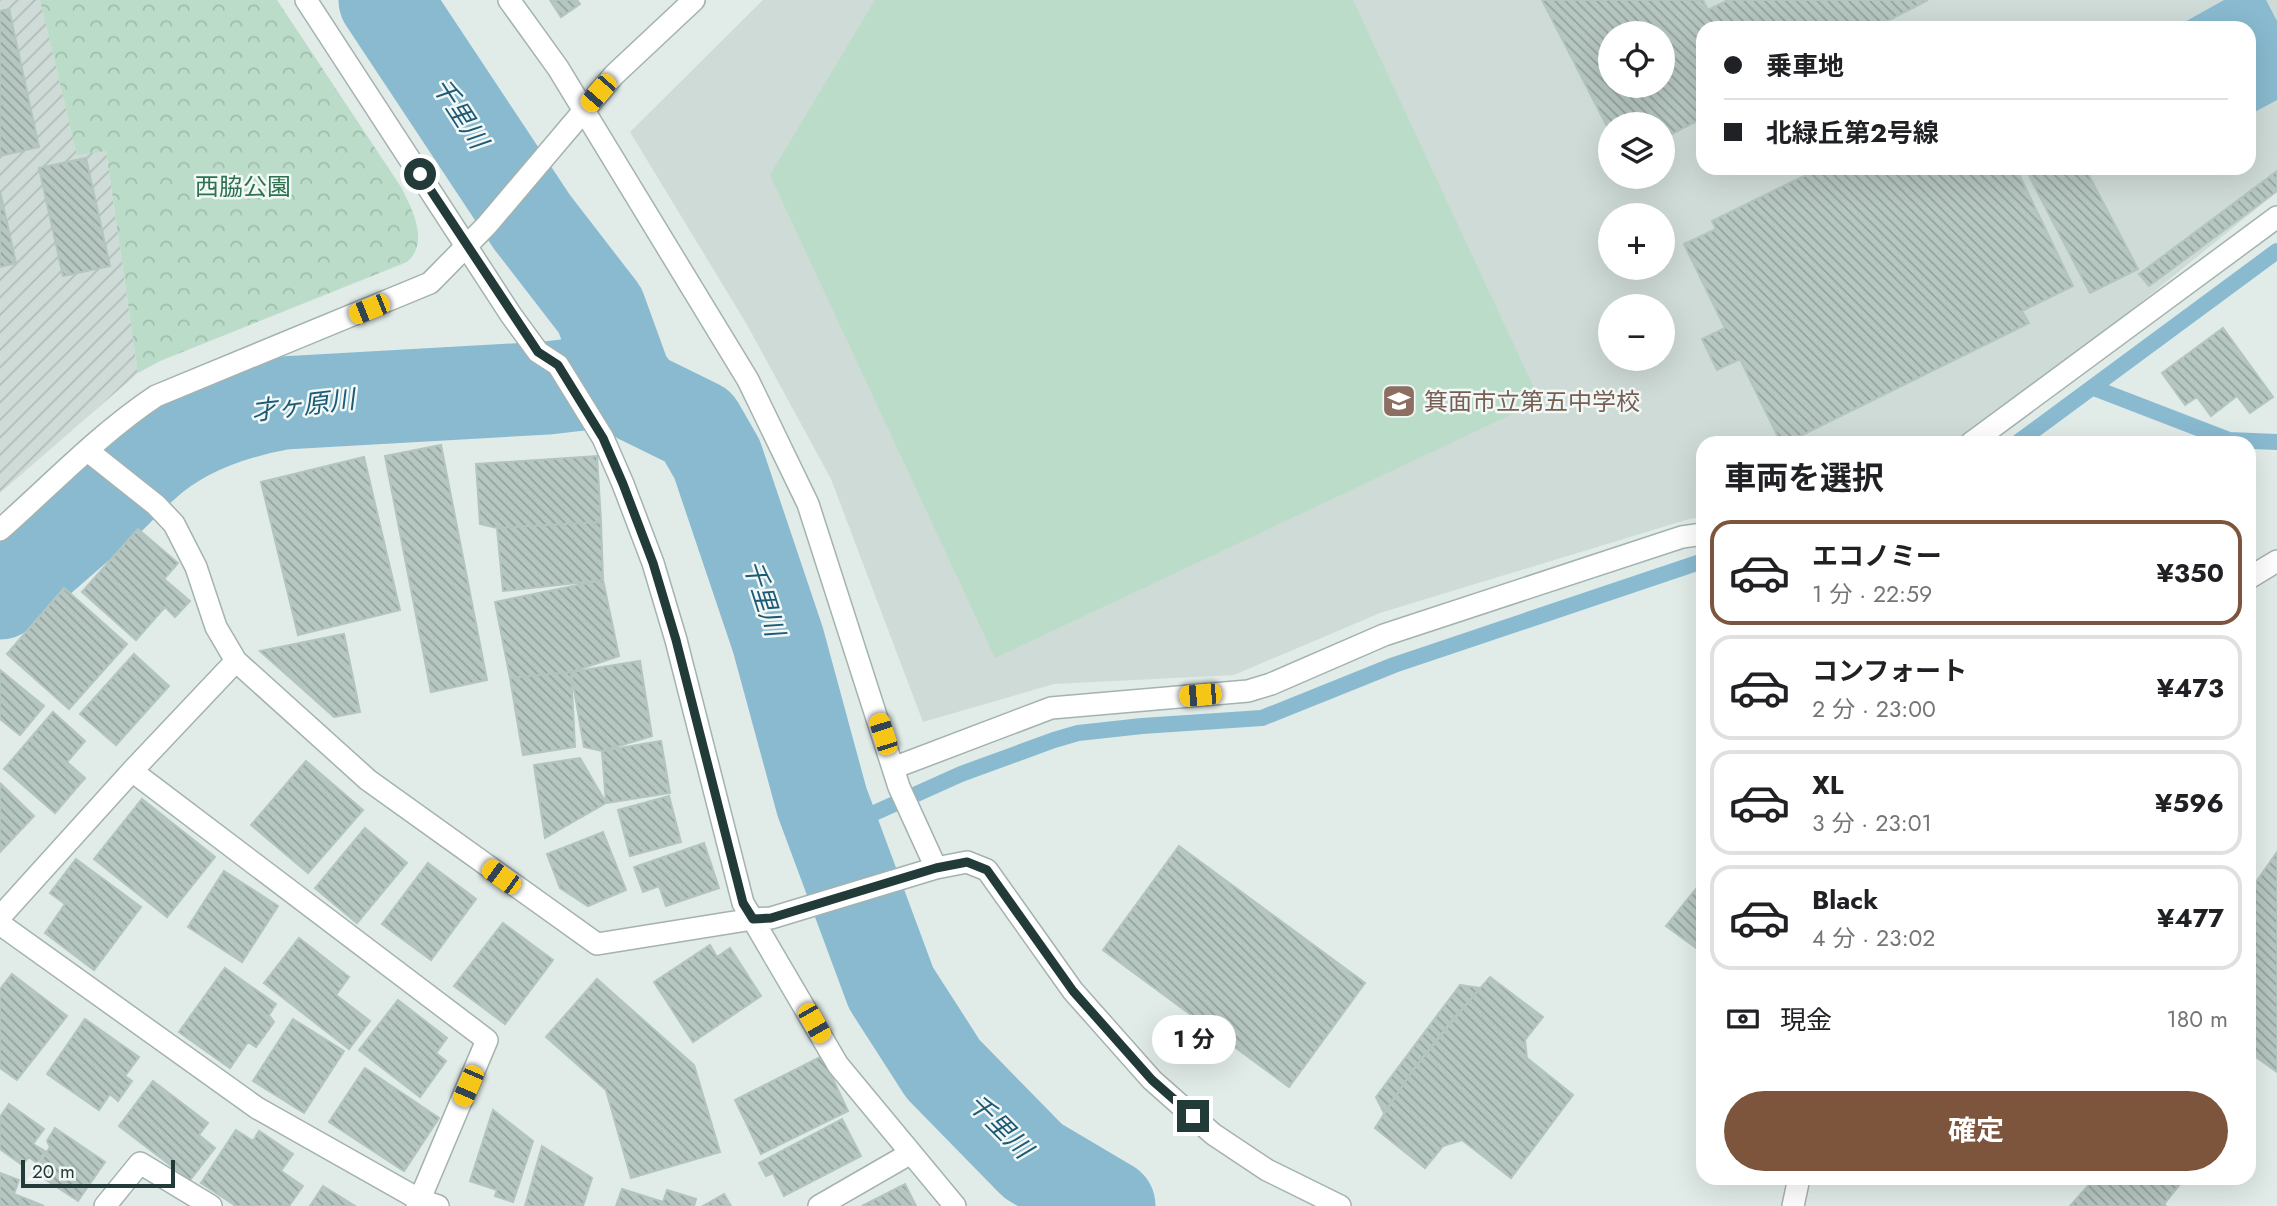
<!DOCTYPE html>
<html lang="ja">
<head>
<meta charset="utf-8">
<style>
  :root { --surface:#fff; --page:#f2f2f2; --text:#202124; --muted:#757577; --line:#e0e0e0; --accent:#7d553d }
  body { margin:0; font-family:Jost,"Noto Sans JP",sans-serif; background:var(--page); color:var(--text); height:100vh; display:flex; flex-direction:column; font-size:26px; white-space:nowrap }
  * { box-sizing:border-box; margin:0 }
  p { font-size:23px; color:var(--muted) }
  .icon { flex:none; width:38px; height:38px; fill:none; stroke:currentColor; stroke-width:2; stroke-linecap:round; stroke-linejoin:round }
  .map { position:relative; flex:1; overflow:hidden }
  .sheet { position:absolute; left:1696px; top:436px; width:560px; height:749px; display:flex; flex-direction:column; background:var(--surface); border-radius:21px; box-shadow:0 7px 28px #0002 }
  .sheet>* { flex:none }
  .top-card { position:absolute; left:1696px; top:21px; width:560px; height:154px; border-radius:21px; box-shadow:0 7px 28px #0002; display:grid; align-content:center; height:154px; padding:0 28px; background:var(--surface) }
  .tools { position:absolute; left:1598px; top:21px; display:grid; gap:14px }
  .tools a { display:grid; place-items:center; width:77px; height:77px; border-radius:50%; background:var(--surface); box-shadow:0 7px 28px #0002; font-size:35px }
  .scale { position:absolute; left:21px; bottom:18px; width:154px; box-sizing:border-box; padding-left:7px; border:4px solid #223b38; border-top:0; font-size:19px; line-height:24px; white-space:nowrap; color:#223b38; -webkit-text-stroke:5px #f1f8f5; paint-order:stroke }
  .end { position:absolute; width:32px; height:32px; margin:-16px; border:9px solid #223b38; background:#fff; box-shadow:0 0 0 4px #fff }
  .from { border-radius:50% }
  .bubble { position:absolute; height:49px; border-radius:24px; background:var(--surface); box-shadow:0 7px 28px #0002; font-size:23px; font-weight:700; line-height:49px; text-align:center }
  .car { position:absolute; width:21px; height:42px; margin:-21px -10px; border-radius:9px; box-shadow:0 0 5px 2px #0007; background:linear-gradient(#f5c518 24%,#345 0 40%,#f5c518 0 76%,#345 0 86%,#f5c518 0) }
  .top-card b { display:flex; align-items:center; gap:24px; height:66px; font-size:26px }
  .top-card b+b { border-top:2px solid var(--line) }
  .top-card i { width:18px; height:18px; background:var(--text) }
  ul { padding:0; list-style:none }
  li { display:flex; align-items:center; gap:21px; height:105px; margin:0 14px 10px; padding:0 14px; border:4px solid var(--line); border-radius:21px }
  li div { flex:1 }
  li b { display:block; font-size:26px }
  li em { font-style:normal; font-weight:700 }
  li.on { border-color:var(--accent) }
  li>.icon { width:63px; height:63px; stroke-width:1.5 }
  h2 { padding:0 28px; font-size:32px; line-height:84px }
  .pay { display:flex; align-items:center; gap:18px; height:77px; padding:0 28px; font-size:26px }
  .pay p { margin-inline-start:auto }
  .primary-button { display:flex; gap:14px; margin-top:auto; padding:14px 28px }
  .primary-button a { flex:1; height:80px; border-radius:42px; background:var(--accent); color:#fff; font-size:28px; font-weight:700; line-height:80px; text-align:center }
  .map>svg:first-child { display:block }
  .built { fill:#cfdbd7; fill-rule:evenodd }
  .industrial { fill:url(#industrial-furrows) }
  .park { fill:url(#park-crowns) }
  .pitch { fill:#badcc8 }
  .water { fill:#89bad0 }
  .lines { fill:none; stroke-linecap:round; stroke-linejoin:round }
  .stream { stroke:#89bad0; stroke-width:16 }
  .river { stroke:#89bad0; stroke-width:93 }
  .building { fill:url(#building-back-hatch); stroke:#b3c5c0; stroke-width:2; fill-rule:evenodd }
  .service-casing { stroke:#a4b3b0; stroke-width:24 }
  .minor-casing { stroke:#a4b3b0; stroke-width:24 }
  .tertiary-casing { stroke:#a4b3b0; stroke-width:24 }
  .service { stroke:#fff; stroke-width:21 }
  .minor { stroke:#fff; stroke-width:21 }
  .tertiary { stroke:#fff; stroke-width:21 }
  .route { stroke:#223b38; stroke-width:9 }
  .labels { text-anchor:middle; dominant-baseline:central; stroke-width:5; stroke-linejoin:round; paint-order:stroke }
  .park-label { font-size:24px; fill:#2d7151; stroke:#f1f8f5 }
  .education-label { font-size:24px; fill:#785e54; stroke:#f1f8f5; text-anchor:start }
  .water-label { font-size:26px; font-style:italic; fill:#1d5a76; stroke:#f1f8f5 }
</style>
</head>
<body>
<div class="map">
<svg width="2277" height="1206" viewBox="0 0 2277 1206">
  <defs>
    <pattern id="industrial-furrows" width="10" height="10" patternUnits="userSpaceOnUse" patternTransform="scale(1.75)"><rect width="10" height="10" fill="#cfdbd7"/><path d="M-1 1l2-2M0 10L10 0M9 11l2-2" fill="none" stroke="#b1bdb9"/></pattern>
    <pattern id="park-crowns" width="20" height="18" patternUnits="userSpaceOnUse" patternTransform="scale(1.75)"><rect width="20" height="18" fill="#badcc8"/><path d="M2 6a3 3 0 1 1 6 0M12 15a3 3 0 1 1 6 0" fill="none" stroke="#a0bead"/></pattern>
    <pattern id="building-back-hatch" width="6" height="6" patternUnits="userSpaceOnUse" patternTransform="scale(1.75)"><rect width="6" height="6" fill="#b6c6c1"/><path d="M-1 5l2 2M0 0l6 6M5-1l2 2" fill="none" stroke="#94a29e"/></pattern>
  </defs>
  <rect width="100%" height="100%" fill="#e1ebe8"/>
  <!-- built -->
  <path class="built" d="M763 0H2277V192L2092 342 1952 443H1703V517L1689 519 1380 613 1234 675 1054 684 923 722 831 479 746 323 630 132ZM1703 28H2249V168H1703ZM1610 33H1662V86H1610ZM1610 124H1662V177H1610ZM1610 215H1662V268H1610ZM1610 306H1662V359H1610Z"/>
  <!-- industrial -->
  <path class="industrial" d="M0 0H40L77 154 106 151 138 373 0 493Z"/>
  <!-- park -->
  <path class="park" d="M40 0H277L401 187C412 209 430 242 407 262L160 361 138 373 106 151 77 155Z"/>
  <!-- pitch -->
  <path class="pitch" d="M875 0H1353L1540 401 995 658 770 175Z"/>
  <!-- water -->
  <path class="water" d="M2224 0H2266L2277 21V100L2249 115V28H2174Z"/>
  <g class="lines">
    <!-- stream -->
    <path class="stream" d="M2094 388 2229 440 2277 442
      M2017 443 2277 251
      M832 832 961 774 1054 740 1078 733 1142 726 1262 718 1394 665 1703 561"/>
    <!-- river -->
    <path class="river" d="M385 0 532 222 600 310 625 379 639 397 698 426 717 459 778 640 822 802 891 988 943 1069 1033 1161 1109 1206
      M0 593C35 563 70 533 105 502 118 490 130 476 143 465 182 429 233 412 283 403L547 388 625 379"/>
  </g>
  <!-- building -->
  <path class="building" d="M550 0H577L580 4 561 17Z
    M1542 0H1703L1708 10 1728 0H1928L1874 28H1703V118L1662 139V124H1610V132ZM1610 33H1662V86H1610Z
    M9 9 39 147 0 156V11Z
    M86 158 110 266 63 276 39 168Z
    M1820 168H2016L2073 286 2022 311 2029 323 1786 443H1781L1740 359 1717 370 1702 339 1725 328 1684 244 1716 229 1712 221Z
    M2025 168H2085L2138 269 2090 293Z
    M2277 171V191L2149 286 2139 274Z
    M0 191 16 263 0 267Z
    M2223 328 2273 397 2250 413 2237 396 2211 416 2197 397 2185 405 2162 373Z
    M441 445 487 680 431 692 385 456Z
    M597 456 601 522 497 528 480 524 476 464Z
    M364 457 400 610 298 635 261 482Z
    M601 522 603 580 503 591 497 528Z
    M138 529 178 563 164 579 190 601 175 617 165 607 136 640 82 592Z
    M603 580 619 656 571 672 510 678 495 602Z
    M64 588 127 644 69 709 7 654Z
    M344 634 360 712 334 717 260 651Z
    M134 654 169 686 116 745 80 714Z
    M640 661 652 736 602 751 584 747 571 672Z
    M0 670 44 706 20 735 0 719Z
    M571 672 575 747 523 755 510 678Z
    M53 712 85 741 67 762 85 778 55 813 4 769Z
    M661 741 670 793 606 803 602 751Z
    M580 758 606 803 545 838 534 765Z
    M306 761 363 810 308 873 251 825Z
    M0 783 34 816 0 852Z
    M669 796 681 842 630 856 618 810Z
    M142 799 215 857 167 917 94 859Z
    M365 828 407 863 357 923 315 888Z
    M603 832 626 890 588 906 560 888 547 854Z
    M704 843 719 888 666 906 659 886 643 892 634 867Z
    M1179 846 1365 983 1289 1087 1103 950Z
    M2277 852V1072L2249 1052V892Z
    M76 859 141 907 94 970 45 933 65 904 50 893Z
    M428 863 476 899 431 960 382 924Z
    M224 871 278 906 242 962 188 927Z
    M1703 880V953L1666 926Z
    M503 923 553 960 505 1024 454 986Z
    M299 938 349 977 336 995 370 1021 349 1049 264 983Z
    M710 945 717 957 730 948 761 996 693 1042 654 982Z
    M225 968 276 1004 269 1015 274 1022 256 1047 248 1042 230 1068 179 1032Z
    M12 974 67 1016 17 1080 0 1068V989Z
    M1490 977 1543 1017 1525 1040 1527 1058 1573 1095 1511 1178 1462 1140 1443 1146 1425 1168 1375 1128 1413 1070 1452 1020Z
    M597 979 694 1065 720 1152 631 1178 606 1090 546 1037Z
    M1460 985 1480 988 1413 1070 1384 1113 1376 1097Z
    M398 1000 447 1038 436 1053 446 1061 420 1097 359 1050Z
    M85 1019 139 1057 125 1076 132 1081 118 1101 110 1094 99 1110 47 1074Z
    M293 1019 344 1051 304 1113 253 1081Z
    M822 1056 848 1111 761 1154 735 1100Z
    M365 1068 439 1118 404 1171 329 1122Z
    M153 1081 208 1123 199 1135 215 1148 190 1180 119 1126Z
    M9 1104 44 1129 33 1144 45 1151 37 1163 29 1157 22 1165 0 1149V1117Z
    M493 1110 533 1141 513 1202 495 1196 497 1190 470 1181Z
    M842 1119 861 1156 784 1196 773 1173 766 1176 759 1163Z
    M55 1128 105 1162 78 1201 34 1172 50 1147 47 1141Z
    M236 1130 253 1141 259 1131 293 1154 281 1171 303 1186 289 1206H236L201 1183Z
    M542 1146 592 1178 583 1206H525Z
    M0 1173 19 1180 14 1194 44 1206H0Z
    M2095 1178H2185L2164 1204 2166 1206H2070Z
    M905 1184 916 1206H862Z
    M323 1186 355 1206H310Z
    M622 1189 663 1202 667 1190 696 1199 694 1206H616Z
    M724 1194 731 1206H703Z"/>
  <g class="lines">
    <!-- service casing -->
    <g class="service-casing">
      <path id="service" d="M420 1200 438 1206"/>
    </g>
    <!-- minor casing -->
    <g class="minor-casing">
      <path id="minor" d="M306 0 511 315 538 352 558 365 603 438 623 484 653 563 676 640 743 903 838 1065 955 1206
        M509 0 558 68 748 380 808 504 899 787 936 868
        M1971 443 2277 217
        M88 451 156 505 174 524 196 567 216 627 236 661 368 780 597 944 753 919 771 918 936 868 967 862 987 870 1073 991 1152 1080 1213 1134 1267 1170 1340 1206
        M0 530C51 485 99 434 156 396L430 283 487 225 570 127
        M893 768 1051 708 1248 691 1271 684 1384 635 1682 537 1703 534
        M132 771 487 1040 417 1206
        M0 917 132 771 236 661
        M0 924 257 1108 420 1200
        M105 1206 140 1163 211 1206
        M819 1206 911 1153"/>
    </g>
    <!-- tertiary casing -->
    <g class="tertiary-casing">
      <path id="tertiary" d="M570 127 614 75 694 0
        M2249 578 2277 561
        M1793 1206 1799 1178"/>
    </g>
    <!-- service -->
    <use href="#service" class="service"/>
    <!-- minor -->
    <use href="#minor" class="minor"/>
    <!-- tertiary -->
    <use href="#tertiary" class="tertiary"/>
  </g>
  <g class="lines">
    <!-- route -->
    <path class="route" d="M420 174 538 352 558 365 603 438 623 484 653 563 676 640 743 903 753 919 771 918 936 868 967 862 987 870 1073 991 1152 1080 1193 1116"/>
  </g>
  <!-- icons -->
  <defs>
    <g id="school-square" transform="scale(1.75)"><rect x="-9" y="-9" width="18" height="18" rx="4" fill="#8d6e63" stroke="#f1f8f5"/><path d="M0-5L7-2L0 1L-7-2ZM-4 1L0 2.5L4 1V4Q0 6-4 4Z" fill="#fff"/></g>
  </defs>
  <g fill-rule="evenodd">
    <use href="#school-square" x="1399" y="401"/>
  </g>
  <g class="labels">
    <!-- park labels -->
    <g class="park-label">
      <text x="243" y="186">西脇公園</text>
    </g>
    <!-- education labels -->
    <g class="education-label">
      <text x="1424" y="401">箕面市立第五中学校</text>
    </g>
    <!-- water labels -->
    <g class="water-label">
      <text transform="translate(460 113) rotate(57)">千里川</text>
      <text transform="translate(303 405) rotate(-7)">才ヶ原川</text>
      <text transform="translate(764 598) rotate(72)">千里川</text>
      <text transform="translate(1000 1126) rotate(45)">千里川</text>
    </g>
  </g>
</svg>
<div class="tools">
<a><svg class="icon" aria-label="locate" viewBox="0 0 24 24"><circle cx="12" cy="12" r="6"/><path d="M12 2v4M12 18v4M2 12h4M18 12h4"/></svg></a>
<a><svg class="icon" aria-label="layers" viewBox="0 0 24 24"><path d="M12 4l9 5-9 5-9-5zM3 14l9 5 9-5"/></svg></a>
<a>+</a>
<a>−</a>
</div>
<div class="scale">20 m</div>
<i class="end from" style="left:420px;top:174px"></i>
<i class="end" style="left:1193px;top:1116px"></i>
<div class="bubble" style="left:1152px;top:1015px;width:84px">1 分</div>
<i class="car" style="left:598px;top:93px;rotate:221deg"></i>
<i class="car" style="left:369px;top:309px;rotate:248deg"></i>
<i class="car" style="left:1200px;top:695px;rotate:265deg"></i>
<i class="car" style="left:883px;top:734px;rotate:342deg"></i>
<i class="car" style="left:501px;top:877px;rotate:306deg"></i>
<i class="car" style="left:814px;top:1023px;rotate:150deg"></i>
<i class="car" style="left:468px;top:1086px;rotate:203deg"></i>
<div class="top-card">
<b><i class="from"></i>乗車地</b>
<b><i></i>北緑丘第2号線</b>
</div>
<section class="sheet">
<h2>車両を選択</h2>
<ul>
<li class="on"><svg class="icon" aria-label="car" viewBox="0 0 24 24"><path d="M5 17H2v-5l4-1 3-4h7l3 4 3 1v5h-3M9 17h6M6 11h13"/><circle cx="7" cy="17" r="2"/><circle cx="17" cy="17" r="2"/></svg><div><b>エコノミー</b><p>1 分 · 22:59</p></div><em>¥350</em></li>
<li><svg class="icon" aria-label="car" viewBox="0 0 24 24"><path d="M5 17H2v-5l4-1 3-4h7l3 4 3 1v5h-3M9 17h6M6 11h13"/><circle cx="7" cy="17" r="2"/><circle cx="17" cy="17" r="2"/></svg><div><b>コンフォート</b><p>2 分 · 23:00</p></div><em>¥473</em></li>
<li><svg class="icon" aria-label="car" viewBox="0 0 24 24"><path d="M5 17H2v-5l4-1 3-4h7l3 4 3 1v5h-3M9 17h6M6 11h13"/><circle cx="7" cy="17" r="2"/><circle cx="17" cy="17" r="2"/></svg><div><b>XL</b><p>3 分 · 23:01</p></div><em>¥596</em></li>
<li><svg class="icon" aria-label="car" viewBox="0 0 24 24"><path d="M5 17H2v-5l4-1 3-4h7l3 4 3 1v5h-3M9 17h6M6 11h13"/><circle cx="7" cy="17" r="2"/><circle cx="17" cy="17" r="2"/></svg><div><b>Black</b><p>4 分 · 23:02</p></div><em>¥477</em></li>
</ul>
<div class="pay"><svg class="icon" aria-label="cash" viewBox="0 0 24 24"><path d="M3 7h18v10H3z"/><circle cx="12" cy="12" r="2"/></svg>現金<p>180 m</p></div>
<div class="primary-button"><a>確定</a></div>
</section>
</div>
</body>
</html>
